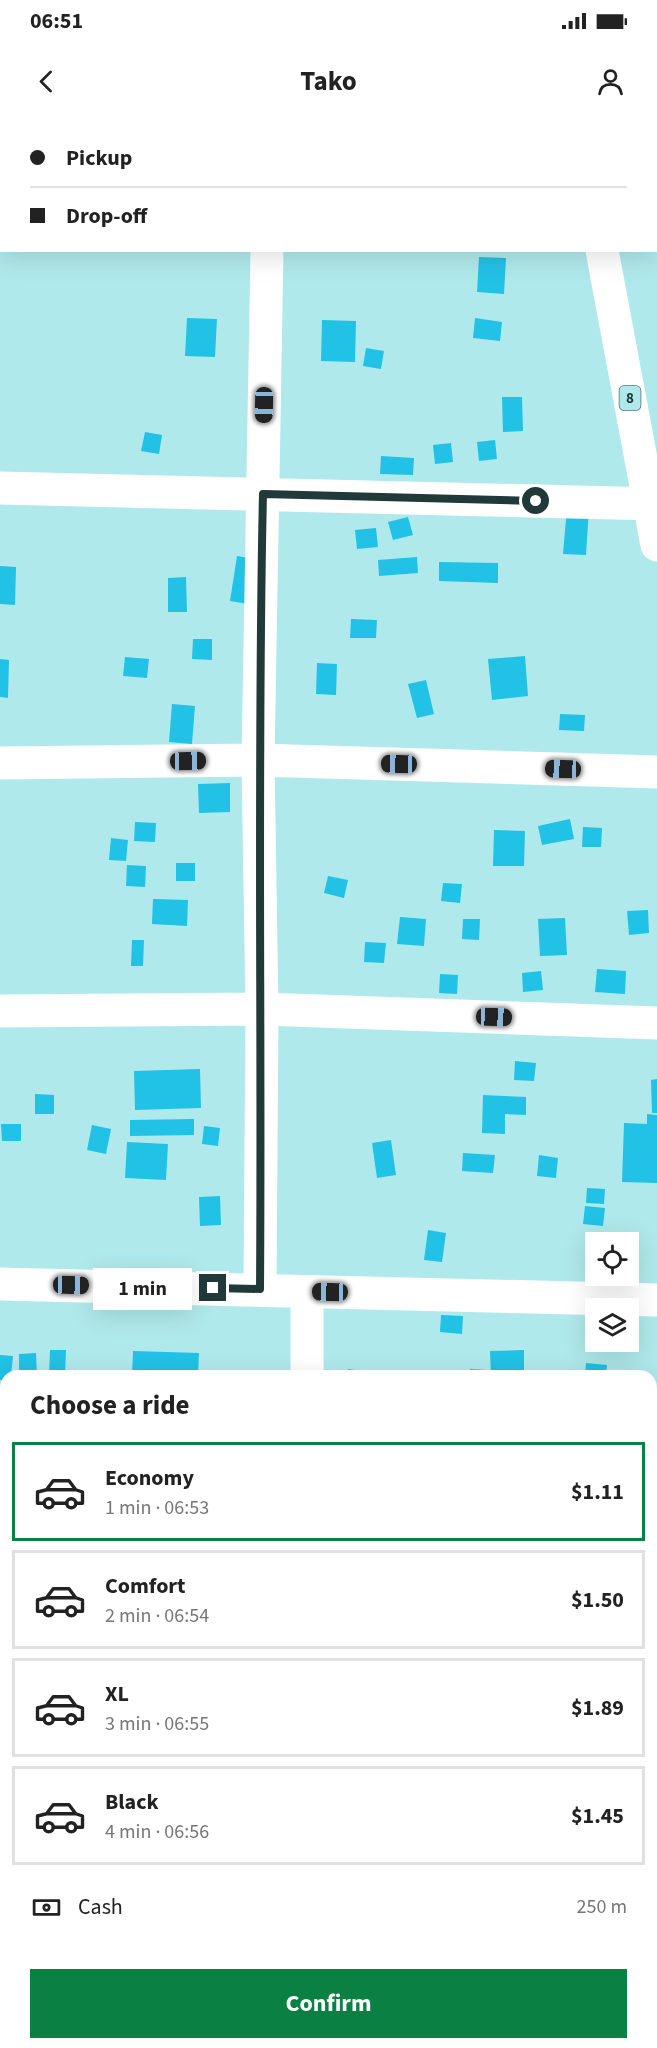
<!DOCTYPE html>
<html lang="en">
<head>
<meta charset="utf-8">
<style>
  :root { --surface:#fff; --page:#f6f6f6; --text:#222; --muted:#767676; --line:#e0e0e0; --accent:#0b8043 }
  body { margin:0; font-family:"Source Sans 3",sans-serif; background:var(--page); color:var(--text); height:100vh; display:flex; flex-direction:column; font-size:22px; white-space:nowrap }
  * { box-sizing:border-box; margin:0 }
  p { font-size:20px; color:var(--muted) }
  .icon { flex:none; width:33px; height:33px; fill:none; stroke:currentColor; stroke-width:2; stroke-linecap:round; stroke-linejoin:round }
  .map { position:relative; flex:1; overflow:hidden }
  .panel { position:absolute; left:0px; top:1250px; width:657px; height:680px; display:flex; flex-direction:column; background:var(--surface); border-radius:18px 18px 0 0; box-shadow:0 6px 24px #0002 }
  .panel>* { flex:none }
  .hud { position:absolute; left:0px; top:0px; width:657px; height:132px; box-shadow:0 6px 24px #0002; display:grid; align-content:center; height:132px; padding:0 30px; background:var(--surface) }
  .controls { position:absolute; left:585px; top:1112px; display:grid; gap:12px }
  .controls a { display:grid; place-items:center; width:54px; height:54px; border-radius:0px; background:var(--surface); box-shadow:0 6px 24px #0002; font-size:30px }
  .end { position:absolute; width:27px; height:27px; margin:-14px; border:8px solid #22393a; background:#fff; box-shadow:0 0 0 3px #fff }
  .from { border-radius:50% }
  .bubble { position:absolute; height:42px; border-radius:0px; background:var(--surface); box-shadow:0 6px 24px #0002; font-size:20px; font-weight:700; line-height:42px; text-align:center }
  .car { position:absolute; width:18px; height:36px; margin:-18px -9px; border-radius:8px; box-shadow:0 0 4px 2px #0007; background:linear-gradient(#222 24%,#8ab4d8 0 40%,#222 0 76%,#8ab4d8 0 86%,#222 0) }
  .hud b { display:flex; align-items:center; gap:21px; height:57px; font-size:22px }
  .hud b+b { border-top:2px solid var(--line) }
  .hud i { width:15px; height:15px; background:var(--text) }
  ul { padding:0; list-style:none }
  li { display:flex; align-items:center; gap:18px; height:99px; margin:0 12px 9px; padding:0 18px; border:3px solid var(--line); border-radius:0px }
  li div { flex:1 }
  li b { display:block; font-size:22px }
  li em { font-style:normal; font-weight:700 }
  li.active { border-color:var(--accent) }
  li>.icon { width:54px; height:54px; stroke-width:1.5 }
  h2 { padding:0 30px; font-size:27px; line-height:72px }
  .pay { display:flex; align-items:center; gap:15px; height:66px; padding:0 30px; font-size:22px }
  .pay p { margin-inline-start:auto }
  .primary-button { display:flex; gap:12px; margin-top:auto; padding:12px 30px }
  .primary-button a { flex:1; height:69px; border-radius:0px; background:var(--accent); color:#fff; font-size:24px; font-weight:700; line-height:69px; text-align:center }
  .status { display:flex; justify-content:space-between; align-items:center; height:42px; padding:0 30px; background:var(--surface); direction:ltr }
  .status svg { height:16px; fill:currentColor }
  header { display:flex; justify-content:space-between; align-items:center; height:78px; padding:0 30px; background:var(--surface); font-size:27px; font-weight:700 }
  .map>svg:first-child { display:block }
  .building { fill:#22c1e6 }
  .lines { fill:none; stroke-linecap:round; stroke-linejoin:round }
  .street { stroke:#fff; stroke-width:33 }
  .primary { stroke:#fff; stroke-width:33 }
  .route { stroke:#22393a; stroke-width:8 }
  .labels { text-anchor:middle; dominant-baseline:central; stroke-width:4.5; stroke-linejoin:round; paint-order:stroke }
  .shield { fill:#b0e9eb; stroke:#4d6e6f; stroke-width:1.5 }
  .shield-label { font-size:15px; font-weight:bold; fill:#22393a }
</style>
</head>
<body>
<div class="status"><b>06:51</b><svg viewBox="0 0 49 12"><path d="M0 12V9h3v3zM5 12V6h3v6zM10 12V3h3v9zM15 12V0h3v12zM26 1h20v11H26zM47 4h2v5h-2z"/></svg></div>
<header><svg class="icon" aria-label="back" viewBox="0 0 24 24"><path d="M15 5l-7 7 7 7"/></svg>Tako<svg class="icon" aria-label="person" viewBox="0 0 24 24"><circle cx="12" cy="8" r="4"/><path d="M4 21q1-7 8-7t8 7"/></svg></header>
<div class="map">
<svg width="657" height="1928" viewBox="0 0 657 1928">
  <rect width="100%" height="100%" fill="#b0e9eb"/>
  <!-- building -->
  <path class="building" d="M479 137 506 138 504 174 477 172Z
    M187 198 217 199 215 237 185 236Z
    M475 198 502 202 500 221 473 218Z
    M322 200 356 201 355 242 321 241Z
    M366 228 384 231 381 249 363 246Z
    M502 277H522L523 311 503 312Z
    M145 312 162 315 159 334 141 331Z
    M495 320 497 339 479 341 477 322Z
    M451 323 453 342 435 344 433 325Z
    M381 336 414 338 413 355 380 354Z
    M567 387 589 388 586 435 563 434Z
    M408 397 413 415 393 420 388 402Z
    M376 408 378 427 357 429 355 410Z
    M237 436 254 439 248 484 230 481Z
    M417 437 418 453 379 456 378 440Z
    M439 442 498 443V463L439 461Z
    M0 446 16 447 15 485 0 484Z
    M186 457 187 492H168V458Z
    M351 499 377 500 376 518H350Z
    M193 519H212V540L192 539Z
    M525 536 528 576 492 580 488 539Z
    M125 537 149 539 147 558 123 556Z
    M0 539 9 540 8 578 0 577Z
    M317 543 337 544 336 575 316 574Z
    M426 560 434 594 417 598 408 564Z
    M172 584 195 586 192 624 169 622Z
    M560 594 585 595 584 611 559 610Z
    M230 663V692L199 693 198 664Z
    M570 699 574 719 542 725 538 706Z
    M135 702 156 703 155 722 134 721Z
    M583 707 602 708 601 727H582Z
    M494 710 525 711 524 746H493Z
    M111 718 128 720 126 741 109 740Z
    M176 743H195V761H176Z
    M127 745 146 746 145 767 126 766Z
    M328 756 348 760 344 778 324 773Z
    M443 763 462 764 460 783 441 781Z
    M153 779 188 780 187 806 152 804Z
    M648 790 649 813 629 815 627 791Z
    M400 797 426 799 424 826 397 824Z
    M565 798 567 835 540 836 538 799Z
    M463 799H480L479 820 462 819Z
    M132 820H144L143 846H131Z
    M365 822 386 823 384 843 364 842Z
    M597 849 626 851 625 874 595 872Z
    M541 851 543 870 523 872 522 853Z
    M440 854 458 855 457 874 439 873Z
    M515 941 536 943 534 961 514 960Z
    M200 949 201 988 135 990 134 951Z
    M657 959V993H652L651 960Z
    M35 974 54 975V994H35Z
    M483 975 526 977V995L505 994V1014L482 1013Z
    M647 994 657 995V1063L622 1062 624 1003 647 1004Z
    M194 999V1015L130 1016V1000Z
    M1 1004H21V1021H2Z
    M92 1005 111 1009 106 1034 87 1030Z
    M204 1006 220 1008 218 1026 202 1024Z
    M391 1020 396 1055 377 1058 372 1023Z
    M127 1022 168 1024 166 1060 125 1058Z
    M463 1033 495 1035 493 1053 462 1051Z
    M539 1035 558 1038 556 1058 537 1056Z
    M587 1068 605 1069 604 1084 586 1083Z
    M220 1076 221 1105 200 1106 199 1077Z
    M585 1086 605 1088 603 1106 583 1104Z
    M428 1110 446 1113 442 1142 424 1140Z
    M441 1195 463 1196 462 1214 440 1212Z
    M50 1230H66L65 1256H49Z
    M524 1230V1256H491L490 1231Z
    M133 1231 199 1233 198 1256H132Z
    M36 1233 37 1256H19V1234Z
    M0 1235 13 1236 11 1256H6V1260H0Z
    M586 1243 607 1245 606 1256H585Z
    M348 1249 369 1252 368 1256H347Z
    M470 1249 487 1250V1256H470Z
    M0 1553H6V1573H0Z
    M651 1606H657V1631H651Z"/>
  <g class="lines">
    <!-- street -->
    <path class="street" d="M656 96 657 97
      M0 114H2
      M0 368 657 384
      M0 643 258 640 657 652
      M0 891 262 889 657 903
      M0 1164 657 1180
      M260 1169 262 889 258 640 267 130
      M307 1172V1256
      M0 1419H6
      M651 1449H657
      M0 1722H6
      M651 1746H657
      M0 1915H6
      M254 1923V1928"/>
    <!-- primary -->
    <path class="primary" d="M577 0V2
      M602 130 657 425"/>
  </g>
  <g class="lines">
    <!-- route -->
    <path class="route" d="M213 1168 260 1169C262 904 257 639 263 374L536 381"/>
  </g>
  <g class="labels">
    <!-- shield labels -->
    <rect class="shield" x="619.5" y="266" width="21" height="24" rx="4.5"/>
    <g class="shield-label">
      <text x="630" y="278">8</text>
    </g>
  </g>
</svg>
<div class="controls">
<a><svg class="icon" aria-label="locate" viewBox="0 0 24 24"><circle cx="12" cy="12" r="6"/><path d="M12 2v4M12 18v4M2 12h4M18 12h4"/></svg></a>
<a><svg class="icon" aria-label="layers" viewBox="0 0 24 24"><path d="M12 4l9 5-9 5-9-5zM3 14l9 5 9-5"/></svg></a>
</div>
<i class="end from" style="left:536px;top:381px"></i>
<i class="end" style="left:213px;top:1168px"></i>
<div class="bubble" style="left:93px;top:1148px;width:99px">1 min</div>
<i class="car" style="left:264px;top:285px;rotate:181deg"></i>
<i class="car" style="left:188px;top:641px;rotate:89deg"></i>
<i class="car" style="left:399px;top:644px;rotate:271deg"></i>
<i class="car" style="left:563px;top:649px;rotate:272deg"></i>
<i class="car" style="left:494px;top:897px;rotate:92deg"></i>
<i class="car" style="left:71px;top:1165px;rotate:91deg"></i>
<i class="car" style="left:330px;top:1172px;rotate:271deg"></i>
<div class="hud">
<b><i class="from"></i>Pickup</b>
<b><i></i>Drop-off</b>
</div>
<section class="panel">
<h2>Choose a ride</h2>
<ul>
<li class="active"><svg class="icon" aria-label="car" viewBox="0 0 24 24"><path d="M5 17H2v-5l4-1 3-4h7l3 4 3 1v5h-3M9 17h6M6 11h13"/><circle cx="7" cy="17" r="2"/><circle cx="17" cy="17" r="2"/></svg><div><b>Economy</b><p>1 min · 06:53</p></div><em>$1.11</em></li>
<li><svg class="icon" aria-label="car" viewBox="0 0 24 24"><path d="M5 17H2v-5l4-1 3-4h7l3 4 3 1v5h-3M9 17h6M6 11h13"/><circle cx="7" cy="17" r="2"/><circle cx="17" cy="17" r="2"/></svg><div><b>Comfort</b><p>2 min · 06:54</p></div><em>$1.50</em></li>
<li><svg class="icon" aria-label="car" viewBox="0 0 24 24"><path d="M5 17H2v-5l4-1 3-4h7l3 4 3 1v5h-3M9 17h6M6 11h13"/><circle cx="7" cy="17" r="2"/><circle cx="17" cy="17" r="2"/></svg><div><b>XL</b><p>3 min · 06:55</p></div><em>$1.89</em></li>
<li><svg class="icon" aria-label="car" viewBox="0 0 24 24"><path d="M5 17H2v-5l4-1 3-4h7l3 4 3 1v5h-3M9 17h6M6 11h13"/><circle cx="7" cy="17" r="2"/><circle cx="17" cy="17" r="2"/></svg><div><b>Black</b><p>4 min · 06:56</p></div><em>$1.45</em></li>
</ul>
<div class="pay"><svg class="icon" aria-label="cash" viewBox="0 0 24 24"><path d="M3 7h18v10H3z"/><circle cx="12" cy="12" r="2"/></svg>Cash<p>250 m</p></div>
<div class="primary-button"><a>Confirm</a></div>
</section>
</div>
</body>
</html>
